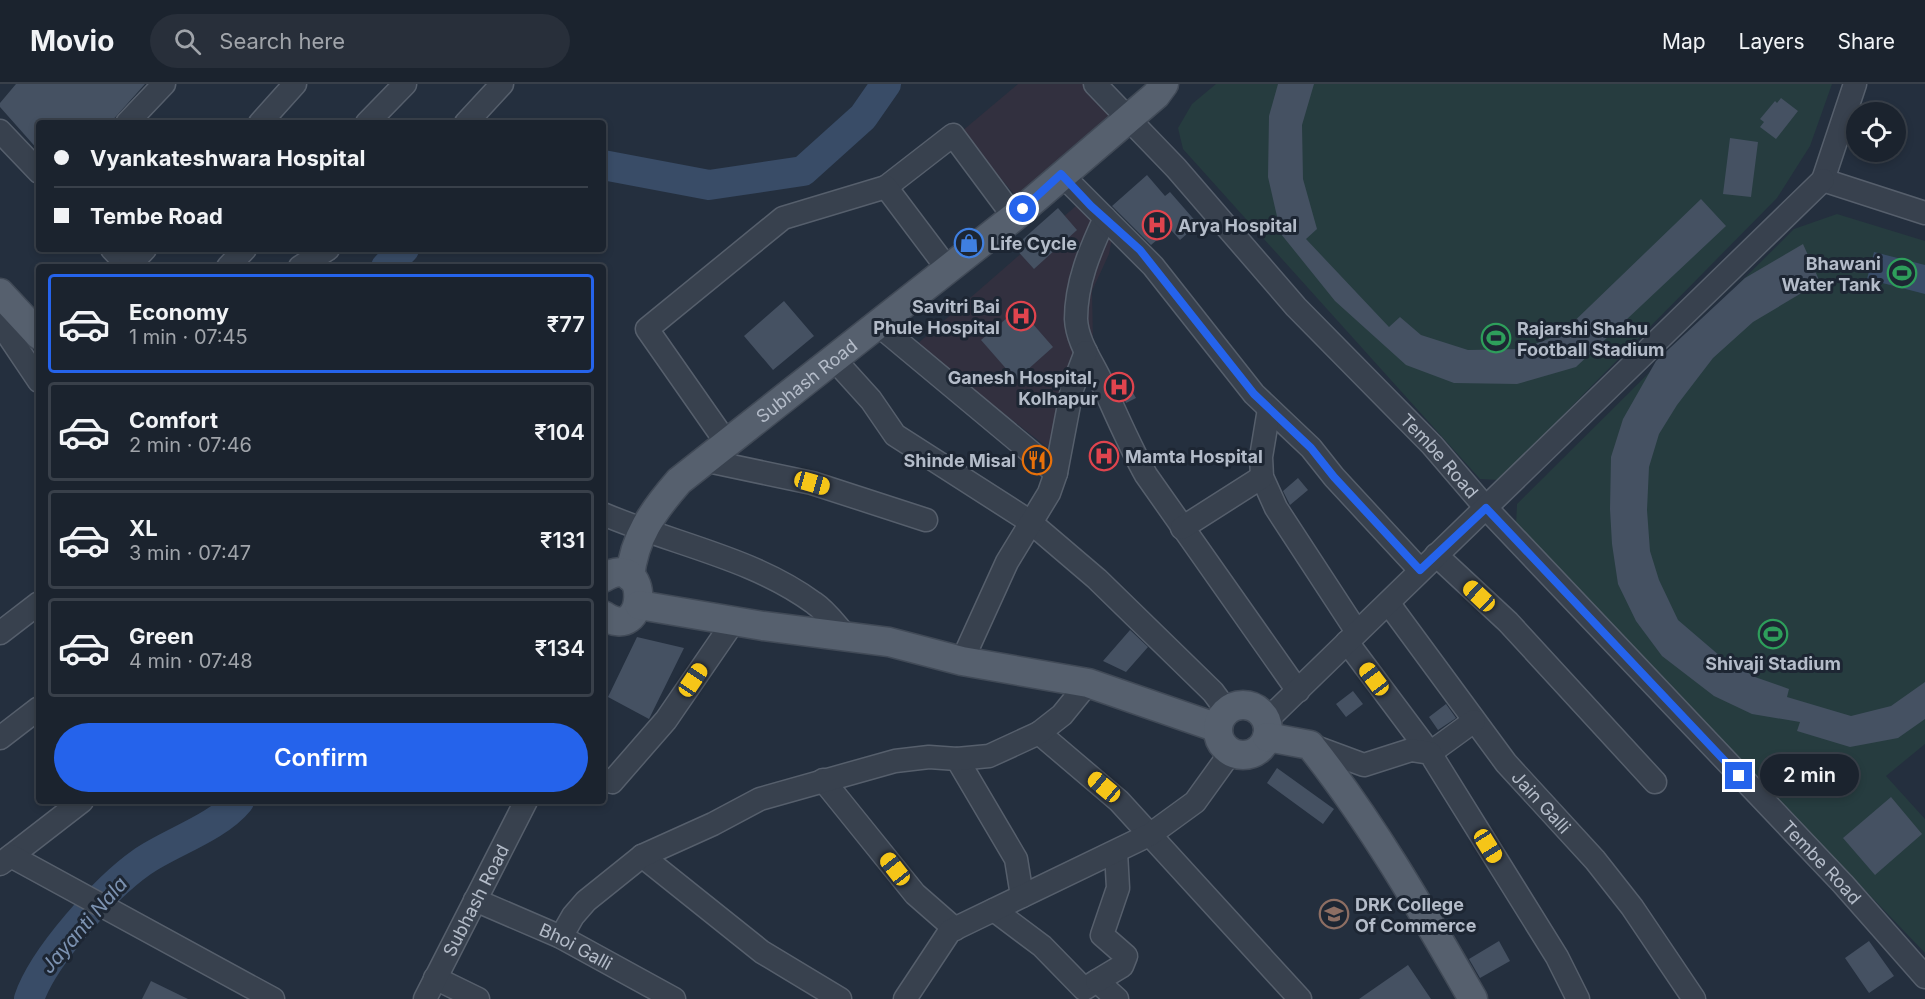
<!DOCTYPE html>
<html lang="en">
<head>
<meta charset="utf-8">
<style>
  :root { --surface:#1b232e; --page:#282f3a; --text:#f1f3f6; --muted:#a0a4aa; --line:#39404a; --accent:#2563eb }
  body { margin:0; font-family:Inter,sans-serif; background:var(--page); color:var(--text); height:100vh; display:flex; flex-direction:column; font-size:22px; white-space:nowrap }
  * { box-sizing:border-box; margin:0 }
  p { font-size:20px; color:var(--muted) }
  .icon { flex:none; width:33px; height:33px; fill:none; stroke:currentColor; stroke-width:2; stroke-linecap:round; stroke-linejoin:round }
  .map { position:relative; flex:1; overflow:hidden }
  .panel { position:absolute; left:36px; top:180px; width:570px; height:540px; display:flex; flex-direction:column; background:var(--surface); border-radius:6px; box-shadow:0 3px 9px #0003,0 0 0 2px var(--line) }
  .panel>* { flex:none }
  .banner { position:absolute; left:36px; top:36px; width:570px; height:132px; border-radius:6px; box-shadow:0 3px 9px #0003,0 0 0 2px var(--line); display:grid; align-content:center; height:132px; padding:0 18px; background:var(--surface) }
  .buttons { position:absolute; left:1846px; top:18px; display:grid; gap:12px }
  .buttons a { display:grid; place-items:center; width:60px; height:60px; border-radius:50%; background:var(--surface); box-shadow:0 3px 9px #0003,0 0 0 2px var(--line); font-size:30px }
  .end { position:absolute; width:27px; height:27px; margin:-14px; border:8px solid #2563eb; background:#fff; box-shadow:0 0 0 3px #fff }
  .from { border-radius:50% }
  .bubble { position:absolute; height:42px; border-radius:21px; background:var(--surface); box-shadow:0 3px 9px #0003,0 0 0 2px var(--line); font-size:20px; font-weight:600; line-height:42px; text-align:center }
  .car { position:absolute; width:18px; height:36px; margin:-18px -9px; border-radius:8px; box-shadow:0 0 4px 2px #0007; background:linear-gradient(#f5c518 24%,#345 0 40%,#f5c518 0 76%,#345 0 86%,#f5c518 0) }
  .banner b { display:flex; align-items:center; gap:21px; height:57px; font-size:22px }
  .banner b+b { border-top:2px solid var(--line) }
  .banner i { width:15px; height:15px; background:var(--text) }
  ul { padding:10px 0 0; list-style:none }
  li { display:flex; align-items:center; gap:18px; height:99px; margin:0 12px 9px; padding:0 6px; border:3px solid var(--line); border-radius:6px }
  li div { flex:1 }
  li b { display:block; font-size:22px }
  li em { font-style:normal; font-weight:600 }
  li.selected { border-color:var(--accent) }
  li>.icon { width:54px; height:54px; stroke-width:1.5 }
  .cta { display:flex; gap:12px; margin-top:auto; padding:12px 18px }
  .cta a { flex:1; height:69px; border-radius:36px; background:var(--accent); color:#fff; font-size:24px; font-weight:600; line-height:69px; text-align:center }
  header { display:flex; align-items:center; gap:36px; box-sizing:border-box; height:84px; padding:0 30px; background:var(--surface); border-bottom:2px solid var(--line) }
  header strong { font-size:28px }
  nav { display:flex; gap:33px; margin-inline-start:auto; font-size:21px }
  .search { width:420px; height:54px; background:var(--page); display:flex; align-items:center; gap:15px; box-sizing:border-box; padding:0 21px; border-radius:33px; color:var(--muted); font-size:22px }
  .map>svg:first-child { display:block }
  .medical { fill:#32303f }
  .green { fill:#263c3f }
  .water { fill:#394c67 }
  .lines { fill:none; stroke-linecap:round; stroke-linejoin:round }
  .river { stroke:#394c67; stroke-width:30 }
  .building { fill:#455162 }
  .minor-casing { stroke:#565f6c; stroke-width:25 }
  .major-casing { stroke:#414a57; stroke-width:31 }
  .minor { stroke:#38414e; stroke-width:22 }
  .major { stroke:#56606e; stroke-width:28 }
  .route { stroke:#2563eb; stroke-width:8 }
  .labels { text-anchor:middle; dominant-baseline:central; stroke-width:6; stroke-linejoin:round; paint-order:stroke }
  .poi-label { font-size:18px; font-weight:bold; fill:#b4bcc9; stroke:#1d2633; text-anchor:start }
  .street-label { font-size:18px; fill:#b4bcc9; stroke:#1d2633 }
  .water-label { font-size:20px; font-style:italic; fill:#7c92b1; stroke:#1d2633 }
</style>
</head>
<body>
<header>
<strong>Movio</strong>
<div class="search"><svg class="icon" aria-label="search" viewBox="0 0 24 24"><circle cx="10" cy="10" r="6"/><path d="M15 15l6 6"/></svg>Search here</div>
<nav><a>Map</a><a>Layers</a><a>Share</a></nav>
</header>
<div class="map">
<svg width="1925" height="915" viewBox="0 0 1925 915">
  <rect width="100%" height="100%" fill="#242f3e"/>
  <!-- medical -->
  <path class="medical" d="M1018 0H1083L1125 50 1031 130 961 48Z
    M1077 121 1112 154 1109 170 1092 207 1093 258 1052 367 916 261Z"/>
  <!-- green -->
  <path class="green" d="M1216 0H1832L1810 62 1777 114 1499 396 1480 395 1183 65 1178 44 1192 20Z
    M1837 130 1925 157V660L1886 692 1925 735V869L1516 441 1517 420 1794 145Z"/>
  <!-- water -->
  <path class="water" d="M1874 168 1925 181V210L1867 195Z"/>
  <g class="lines">
    <!-- river -->
    <path class="river" d="M603 81 709 101 803 87 863 33 886 0
      M386 183 404 165
      M29 915C43 873 105 804 142 778 171 758 217 744 239 717"/>
  </g>
  <!-- building -->
  <path class="building" d="M16 0H145L110 39H39V67L0 23V19Z
    M1278 0H1314L1302 41 1303 95 1317 145 1306 155 1389 243 1400 233 1421 251 1468 266 1522 265 1561 250 1701 115 1726 142 1576 283 1517 300 1454 299 1406 281 1335 217 1281 150 1268 93 1269 32Z
    M1781 14 1798 27 1776 55 1760 43 1764 38 1760 35 1775 17 1777 19Z
    M1730 54 1758 58 1751 113 1723 110Z
    M1147 91 1165 112 1170 108 1198 140 1180 156 1170 145 1151 161 1112 122Z
    M1058 124 1077 146 1034 185 1014 163Z
    M1803 160 1820 198 1753 238 1713 274 1677 321 1659 350 1649 383 1647 426 1650 467 1659 496 1678 536 1720 572 1755 593 1789 605 1787 613 1851 632 1891 622 1925 598V635L1898 654 1850 663 1797 647 1800 638 1752 630 1714 612 1662 572 1636 537 1618 500 1612 460 1610 425 1611 373 1623 335 1656 277 1745 194Z
    M784 217 814 252 773 286 744 252Z
    M1019 224 1053 263 1016 296 981 256Z
    M1121 288 1136 314 1126 319 1114 292Z
    M1298 394 1308 406 1290 421 1283 407Z
    M1130 546 1148 563 1126 588 1103 577Z
    M637 553 684 564 649 635 608 613Z
    M1353 607 1363 620 1346 633 1336 620Z
    M1446 620 1456 634 1438 646 1429 633Z
    M1277 684 1334 725 1323 740 1267 699Z
    M1891 713 1922 750 1875 791 1843 754Z
    M1499 857 1510 877 1480 894 1469 875Z
    M1869 857 1894 892 1869 909 1845 874Z
    M1408 881 1431 915H1359Z
    M151 897 188 915H142Z"/>
  <g class="lines">
    <!-- minor casing -->
    <g class="minor-casing">
      <g id="minor">
        <path id="s1" d="M1095 0 1176 84 1296 223 1432 361 1486 424 1843 800 1925 893"/>
        <path d="M1855 0 1823 96 1925 129"/>
        <path d="M127 39 164 0"/>
        <path d="M260 39 295 0"/>
        <path d="M367 39 405 0"/>
        <path d="M466 39 502 0"/>
        <path d="M0 47 39 88"/>
        <path d="M1061 90 1105 134C1090 166 1076 199 1076 235 1077 258 1093 279 1102 299 1116 330 1129 361 1146 391L1298 607"/>
        <path d="M886 103 953 51 1014 133"/>
        <path d="M1105 134 1153 182 1254 310 1311 364 1334 393 1420 486"/>
        <path d="M112 165 129 183"/>
        <path d="M128 183 145 165"/>
        <path d="M228 183 245 165"/>
        <path d="M300 183 328 165"/>
        <path d="M0 239 39 297"/>
        <path d="M876 239 1056 389"/>
        <path d="M833 274 871 316 895 351 1029 437 1097 495 1213 608 1227 627"/>
        <path d="M1269 325 1261 373 1262 393 1276 424 1357 548"/>
        <path d="M726 358 647 245 783 134 886 103 947 184"/>
        <path d="M703 376 812 399 926 436"/>
        <path d="M603 430C673 460 753 474 814 519 826 527 836 541 846 552"/>
        <path d="M1182 444 1262 393"/>
        <path d="M1436 471 1508 538 1655 698"/>
        <path id="s2" d="M1389 520 1506 679 1595 776 1632 823 1694 915"/>
        <path d="M0 549 39 519"/>
        <path d="M1347 558 1430 669 1474 637"/>
        <path d="M962 577 1007 478 1049 409 1056 389 1072 305 1086 268"/>
        <path d="M1266 637 1823 96"/>
        <path d="M1039 649 1119 717 1300 915"/>
        <path d="M0 654 39 624"/>
        <path d="M1310 661 1364 681 1411 666 1430 669 1557 873 1578 915"/>
        <path d="M957 675 1016 775 1022 812"/>
        <path d="M603 695 612 698 666 636 734 537"/>
        <path d="M823 696 915 810 955 845"/>
        <path d="M11 772 82 717"/>
        <path d="M642 772 762 868 840 915"/>
        <path d="M0 780 11 772 273 915"/>
        <path id="s3" d="M475 816 561 853 674 915"/>
        <path d="M994 826 1042 862 1084 905 1097 897 1117 915"/>
        <path d="M561 853 573 832 586 817 642 772 713 740 760 715 895 677 929 673 957 675 989 672 1039 649 1062 631 1088 599"/>
        <path d="M435 894 478 915"/>
        <path d="M1097 897 1122 882 1126 872 1102 851 1118 804 1116 768"/>
        <path id="s4" d="M425 915 526 717"/>
        <path d="M905 915 950 847 1151 750 1195 718 1231 668"/>
      </g>
    </g>
    <!-- major casing -->
    <g class="major-casing">
      <g id="major">
        <path d="M0 209 39 251"/>
        <path id="s5" d="M630 493C634 453 653 427 679 397L1014 133 1156 11 1164 0"/>
        <path d="M603 494C652 464 648 563 603 531"/>
        <path d="M639 521 763 542 889 558 962 577 1088 599 1218 644"/>
        <circle cx="1243" cy="646" r="25"/>
        <path d="M1267 653 1310 661C1373 740 1423 828 1473 915"/>
      </g>
    </g>
    <!-- minor -->
    <use href="#minor" class="minor"/>
    <!-- major -->
    <use href="#major" class="major"/>
  </g>
  <g class="lines">
    <!-- route -->
    <path class="route" d="M1023 125 1061 90 1091 122 1140 166 1254 310 1311 364 1334 393 1420 486 1486 424 1739 692"/>
  </g>
  <!-- icons -->
  <defs>
    <g id="hospital-ring" transform="scale(1.5)"><circle r="9.5" fill="#1d2633" stroke="#e0444e" stroke-width="1.5"/><path d="M-5-5h3v3.5h4V-5h3V5h-3V1.5h-4V5h-3Z" fill="#e0444e"/></g>
    <g id="shop-ring" transform="scale(1.5)"><circle r="9.5" fill="#1d2633" stroke="#3f7fe0" stroke-width="1.5"/><path d="M-5-2.5h2.3a2.7 3.5 0 0 1 5.4 0H5L5.5 6h-11ZM-1.5-2.5h3a1.5 2.3 0 0 0-3 0Z" fill="#3f7fe0"/></g>
    <g id="stadium-ring" transform="scale(1.5)"><circle r="9.5" fill="#1d2633" stroke="#2e9e5b" stroke-width="1.5"/><path d="M0-5a6.5 5 0 1 0 0 10a6.5 5 0 1 0 0-10ZM-3.5-1.8h7v3.6h-7Z" fill="#2e9e5b"/></g>
    <g id="restaurant-ring" transform="scale(1.5)"><circle r="9.5" fill="#1d2633" stroke="#e8710a" stroke-width="1.5"/><path d="M-5-6h1v4h1v-4h1v4h1v-4h1v5L-1.5 .5V6h-2V.5L-5-1ZM5-6V6H3V1.5H1.5Q1.5-4 5-6Z" fill="#e8710a"/></g>
    <g id="university-ring" transform="scale(1.5)"><circle r="9.5" fill="#1d2633" stroke="#8d6e63" stroke-width="1.5"/><path d="M0-5L7-2L0 1L-7-2ZM-4 1L0 2.5L4 1V4Q0 6-4 4Z" fill="#8d6e63"/></g>
  </defs>
  <g fill-rule="evenodd">
    <use href="#hospital-ring" x="1157" y="141"/>
    <use href="#shop-ring" x="969" y="159"/>
    <use href="#stadium-ring" x="1902" y="189"/>
    <use href="#hospital-ring" x="1021" y="232"/>
    <use href="#stadium-ring" x="1496" y="254"/>
    <use href="#hospital-ring" x="1119" y="303"/>
    <use href="#hospital-ring" x="1104" y="372"/>
    <use href="#restaurant-ring" x="1037" y="376"/>
    <use href="#stadium-ring" x="1773" y="550"/>
    <use href="#university-ring" x="1334" y="830"/>
  </g>
  <g class="labels">
    <!-- poi labels -->
    <g class="poi-label">
      <text x="1178" y="141">Arya Hospital</text>
      <text x="990" y="159">Life Cycle</text>
      <text x="1881" y="179" text-anchor="end">Bhawani<tspan x="1881" dy="21">Water Tank</tspan></text>
      <text x="1000" y="222" text-anchor="end">Savitri Bai<tspan x="1000" dy="21">Phule Hospital</tspan></text>
      <text x="1517" y="244">Rajarshi Shahu<tspan x="1517" dy="21">Football Stadium</tspan></text>
      <text x="1098" y="293" text-anchor="end">Ganesh Hospital,<tspan x="1098" dy="21">Kolhapur</tspan></text>
      <text x="1125" y="372">Mamta Hospital</text>
      <text x="1016" y="376" text-anchor="end">Shinde Misal</text>
      <text x="1773" y="579" text-anchor="middle">Shivaji Stadium</text>
      <text x="1355" y="820">DRK College<tspan x="1355" dy="21">Of Commerce</tspan></text>
    </g>
    <!-- street labels -->
    <g class="street-label">
      <text stroke="none"><textPath href="#s5" startOffset="272">Subhash Road</textPath></text>
      <text stroke="none"><textPath href="#s1" startOffset="507">Tembe Road</textPath></text>
      <text stroke="none"><textPath href="#s2" startOffset="250">Jain Galli</textPath></text>
      <text stroke="none"><textPath href="#s1" startOffset="1065">Tembe Road</textPath></text>
      <text stroke="none"><textPath href="#s4" startOffset="111">Subhash Road</textPath></text>
      <text stroke="none"><textPath href="#s3" startOffset="111">Bhoi Galli</textPath></text>
    </g>
    <!-- water labels -->
    <g class="water-label">
      <text transform="translate(84 841) rotate(-49)">Jayanti Nala</text>
    </g>
  </g>
</svg>
<div class="buttons">
<a><svg class="icon" aria-label="locate" viewBox="0 0 24 24"><circle cx="12" cy="12" r="6"/><path d="M12 2v4M12 18v4M2 12h4M18 12h4"/></svg></a>
</div>
<i class="end from" style="left:1023px;top:125px"></i>
<i class="end" style="left:1739px;top:692px"></i>
<div class="bubble" style="left:1760px;top:670px;width:99px">2 min</div>
<i class="car" style="left:812px;top:399px;rotate:106deg"></i>
<i class="car" style="left:1479px;top:512px;rotate:313deg"></i>
<i class="car" style="left:1374px;top:595px;rotate:323deg"></i>
<i class="car" style="left:693px;top:596px;rotate:34deg"></i>
<i class="car" style="left:1104px;top:703px;rotate:310deg"></i>
<i class="car" style="left:1488px;top:762px;rotate:148deg"></i>
<i class="car" style="left:895px;top:785px;rotate:322deg"></i>
<div class="banner">
<b><i class="from"></i>Vyankateshwara Hospital</b>
<b><i></i>Tembe Road</b>
</div>
<section class="panel">
<ul>
<li class="selected"><svg class="icon" aria-label="car" viewBox="0 0 24 24"><path d="M5 17H2v-5l4-1 3-4h7l3 4 3 1v5h-3M9 17h6M6 11h13"/><circle cx="7" cy="17" r="2"/><circle cx="17" cy="17" r="2"/></svg><div><b>Economy</b><p>1 min · 07:45</p></div><em>₹77</em></li>
<li><svg class="icon" aria-label="car" viewBox="0 0 24 24"><path d="M5 17H2v-5l4-1 3-4h7l3 4 3 1v5h-3M9 17h6M6 11h13"/><circle cx="7" cy="17" r="2"/><circle cx="17" cy="17" r="2"/></svg><div><b>Comfort</b><p>2 min · 07:46</p></div><em>₹104</em></li>
<li><svg class="icon" aria-label="car" viewBox="0 0 24 24"><path d="M5 17H2v-5l4-1 3-4h7l3 4 3 1v5h-3M9 17h6M6 11h13"/><circle cx="7" cy="17" r="2"/><circle cx="17" cy="17" r="2"/></svg><div><b>XL</b><p>3 min · 07:47</p></div><em>₹131</em></li>
<li><svg class="icon" aria-label="car" viewBox="0 0 24 24"><path d="M5 17H2v-5l4-1 3-4h7l3 4 3 1v5h-3M9 17h6M6 11h13"/><circle cx="7" cy="17" r="2"/><circle cx="17" cy="17" r="2"/></svg><div><b>Green</b><p>4 min · 07:48</p></div><em>₹134</em></li>
</ul>
<div class="cta"><a>Confirm</a></div>
</section>
</div>
</body>
</html>
